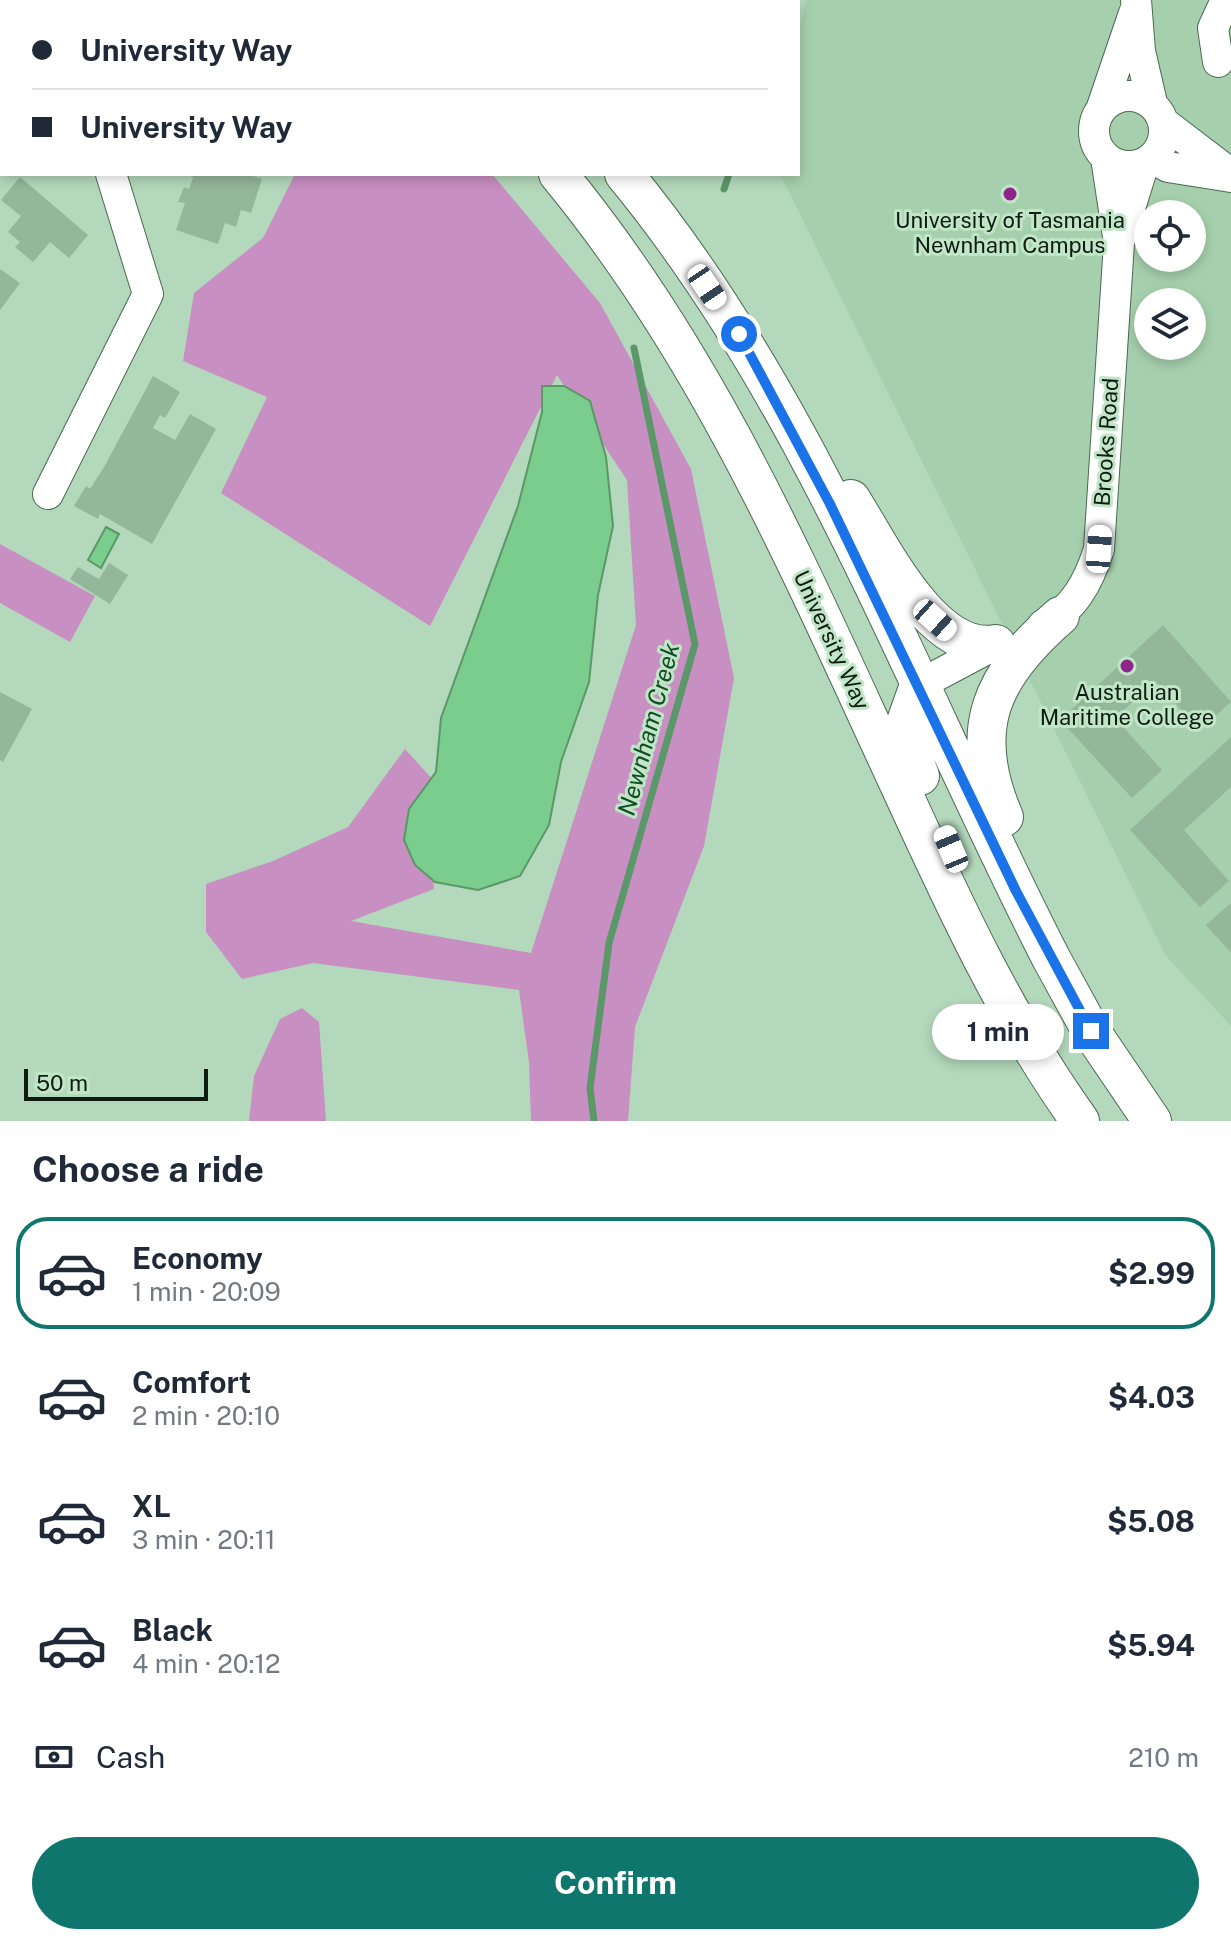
<!DOCTYPE html>
<html lang="en">
<head>
<meta charset="utf-8">
<style>
  :root { --surface:#fff; --page:#f6f6f7; --text:#1f2937; --muted:#747a83; --line:#e0e1e3; --accent:#0f766e }
  body { margin:0; font-family:"Public Sans",sans-serif; background:var(--page); color:var(--text); height:100vh; display:flex; flex-direction:column; font-size:30px; white-space:nowrap }
  * { box-sizing:border-box; margin:0 }
  p { font-size:26px; color:var(--muted) }
  .icon { flex:none; width:44px; height:44px; fill:none; stroke:currentColor; stroke-width:2; stroke-linecap:round; stroke-linejoin:round }
  .map { position:relative; height:1121px; overflow:hidden }
  .side { display:flex; flex-direction:column; background:var(--surface); flex:1 }
  .side>* { flex:none }
  .hud { position:absolute; left:0px; top:0px; width:800px; height:176px; box-shadow:0 4px 12px #0003; display:grid; align-content:center; height:176px; padding:0 32px; background:var(--surface) }
  .tools { position:absolute; left:1134px; top:200px; display:grid; gap:16px }
  .tools a { display:grid; place-items:center; width:72px; height:72px; border-radius:50%; background:var(--surface); box-shadow:0 4px 12px #0003; font-size:40px }
  .scale { position:absolute; left:24px; bottom:20px; width:184px; box-sizing:border-box; padding-left:8px; border:4px solid #0e1c11; border-top:0; font-size:22px; line-height:28px; white-space:nowrap; color:#0e1c11; -webkit-text-stroke:6px #c1e5c7; paint-order:stroke }
  .end { position:absolute; width:36px; height:36px; margin:-18px; border:10px solid #1a73e8; background:#fff; box-shadow:0 0 0 4px #fff }
  .from { border-radius:50% }
  .bubble { position:absolute; height:56px; border-radius:28px; background:var(--surface); box-shadow:0 4px 12px #0003; font-size:26px; font-weight:700; line-height:56px; text-align:center }
  .car { position:absolute; width:24px; height:48px; margin:-24px -12px; border-radius:10px; box-shadow:0 0 6px 2px #0007; background:linear-gradient(#fff 24%,#345 0 40%,#fff 0 76%,#345 0 86%,#fff 0) }
  .hud b { display:flex; align-items:center; gap:28px; height:76px; font-size:30px }
  .hud b+b { border-top:2px solid var(--line) }
  .hud i { width:20px; height:20px; background:var(--text) }
  ul { padding:0; list-style:none }
  li { display:flex; align-items:center; gap:24px; height:112px; margin:0 16px 12px; padding:0 16px; border:4px solid transparent; border-radius:32px }
  li div { flex:1 }
  li b { display:block; font-size:30px }
  li em { font-style:normal; font-weight:700 }
  li.current { border-color:var(--accent) }
  li>.icon { width:72px; height:72px; stroke-width:1.5 }
  h2 { padding:0 32px; font-size:36px; line-height:96px }
  .pay { display:flex; align-items:center; gap:20px; height:88px; padding:0 32px; font-size:30px }
  .pay p { margin-inline-start:auto }
  .button { display:flex; gap:16px; margin-top:auto; padding:16px 32px }
  .button a { flex:1; height:92px; border-radius:48px; background:var(--accent); color:#fff; font-size:32px; font-weight:700; line-height:92px; text-align:center }
  .map>svg:first-child { display:block }
  .built { fill:#a6d0ad; fill-rule:evenodd }
  .green { fill:#c88fc2 }
  .water { fill:#7acd8d; stroke:#5a9868; stroke-width:2 }
  .lines { fill:none; stroke-linecap:round; stroke-linejoin:round }
  .stream { stroke:#5a9868; stroke-width:7 }
  .building { fill:#94b69a }
  .minor-casing { stroke:#4a6a51; stroke-width:32 }
  .major-casing { stroke:#4a6a51; stroke-width:40 }
  .minor { stroke:#fff; stroke-width:30 }
  .major { stroke:#fff; stroke-width:38 }
  .route { stroke:#1a73e8; stroke-width:10 }
  .poi-dot { fill:#8f258a; stroke:#c1e5c7; stroke-width:3 }
  .labels { text-anchor:middle; dominant-baseline:central; stroke-width:6; stroke-linejoin:round; paint-order:stroke }
  .poi-label { font-size:22px; fill:#0e1c11; stroke:#c1e5c7 }
  .street-label { font-size:22px; fill:#0e1c11; stroke:#c1e5c7 }
  .water-label { font-size:24px; font-style:italic; fill:#104d24; stroke:#c1e5c7 }
</style>
</head>
<body>
<div class="map">
<svg width="1231" height="1121" viewBox="0 0 1231 1121">
  <rect width="100%" height="100%" fill="#b4d8bb"/>
  <!-- built -->
  <path class="built" d="M806 0H1231V1026L1166 956 780 174H798V34ZM1148 214H1192V258H1148ZM1148 302H1192V346H1148Z"/>
  <!-- green -->
  <path class="green" d="M295 174H492L600 303 691 469 734 678 704 846 635 1027 628 1121H531L529 1062 519 990 313 963 242 979 206 932V884L273 861 348 827 405 749 444 792 431 853 434 889 351 921 531 953 636 625 627 480 557 375 430 626 221 493 267 397 183 361 194 293 263 238Z
    M0 544 95 596 70 642 0 603Z
    M302 1008 319 1022 326 1121H249L254 1076 280 1019Z"/>
  <!-- water -->
  <path class="water" d="M542 386H564L590 401 606 457 613 526 598 595 589 682 561 762 549 825 520 876 478 890 435 882 415 865 404 840 409 809 436 772 441 718 518 506 542 412Z
    M106 527 119 534 101 568 88 560Z"/>
  <g class="lines">
    <!-- stream -->
    <path class="stream" d="M744 2V0
      M724 189 729 174
      M594 1121 590 1088 609 943 695 644 634 348"/>
  </g>
  <!-- building -->
  <path class="building" d="M189 174H247L262 179 251 213 241 210 236 227 225 223 218 244 176 230 185 203 178 202 184 187 189 189 193 178Z
    M20 177 88 235 69 258 50 242 33 262 15 247 20 242 8 232 21 216 1 200Z
    M0 269 20 283 0 310Z
    M153 376 180 392 165 418 160 415 153 428 175 440 190 414 216 429 152 544 100 514 98 519 74 506 86 486 90 489 104 467Z
    M109 563 128 575 110 604 70 579 78 567 99 579Z
    M1163 625 1231 702 1200 730 1155 681 1115 718 1162 770 1132 798 1060 720Z
    M0 692 32 709 3 762 0 760Z
    M1231 737V787L1184 830 1229 881 1200 907 1130 830Z
    M1231 903V953L1206 925Z"/>
  <g class="lines">
    <!-- minor casing -->
    <g class="minor-casing">
      <path id="minor" d="M1136 0 1140 51 1152 103
        M1218 62 1213 28 1226 0
        M0 64 2 65
        M1094 131a35 35 0 1 1 70 0a35 35 0 1 1-70 0Z
        M1102 107 1134 13
        M1163 122 1231 174
        M1152 158 1168 167 1231 177
        M1121 237 1144 163
        M48 494 148 294 111 174
        M1043 625C1074 610 1089 581 1099 549L1119 243 1106 158
        M919 685 998 643"/>
    </g>
    <!-- major casing -->
    <g class="major-casing">
      <path id="major" d="M345 0 348 2
        M390 0 392 2
        M458 0 461 2
        M558 174C709 357 798 566 897 780 951 898 1004 1015 1080 1121
        M624 174C813 403 916 695 1051 958L1091 1031 1152 1121
        M851 499C880 544 932 656 996 644
        M919 685 903 730 920 776
        M1004 817C966 729 991 676 1060 616"/>
    </g>
    <!-- minor -->
    <use href="#minor" class="minor"/>
    <!-- major -->
    <use href="#major" class="major"/>
  </g>
  <g class="lines">
    <!-- route -->
    <path class="route" d="M739 334 830 504 1016 891 1091 1031"/>
  </g>
  <!-- markers -->
  <g class="poi-dot">
    <circle cx="1010" cy="194" r="8"/>
    <circle cx="1127" cy="666" r="8"/>
  </g>
  <g class="labels">
    <!-- poi labels -->
    <g class="poi-label">
      <text x="1010" y="220">University of Tasmania<tspan x="1010" dy="25">Newnham Campus</tspan></text>
      <text x="1127" y="692">Australian<tspan x="1127" dy="25">Maritime College</tspan></text>
    </g>
    <!-- street labels -->
    <g class="street-label">
      <text transform="translate(1106 442) rotate(-86)">Brooks Road</text>
      <text transform="translate(832 640) rotate(65)">University Way</text>
    </g>
    <!-- water labels -->
    <g class="water-label">
      <text transform="translate(648 729) rotate(-75)">Newnham Creek</text>
    </g>
  </g>
</svg>
<div class="tools">
<a><svg class="icon" aria-label="locate" viewBox="0 0 24 24"><circle cx="12" cy="12" r="6"/><path d="M12 2v4M12 18v4M2 12h4M18 12h4"/></svg></a>
<a><svg class="icon" aria-label="layers" viewBox="0 0 24 24"><path d="M12 4l9 5-9 5-9-5zM3 14l9 5 9-5"/></svg></a>
</div>
<div class="scale">50 m</div>
<i class="end from" style="left:739px;top:334px"></i>
<i class="end" style="left:1091px;top:1031px"></i>
<div class="bubble" style="left:932px;top:1004px;width:132px">1 min</div>
<i class="car" style="left:707px;top:287px;rotate:146deg"></i>
<i class="car" style="left:1099px;top:549px;rotate:4deg"></i>
<i class="car" style="left:935px;top:620px;rotate:132deg"></i>
<i class="car" style="left:951px;top:849px;rotate:337deg"></i>
<div class="hud">
<b><i class="from"></i>University Way</b>
<b><i></i>University Way</b>
</div>
</div>
<section class="side">
<h2>Choose a ride</h2>
<ul>
<li class="current"><svg class="icon" aria-label="car" viewBox="0 0 24 24"><path d="M5 17H2v-5l4-1 3-4h7l3 4 3 1v5h-3M9 17h6M6 11h13"/><circle cx="7" cy="17" r="2"/><circle cx="17" cy="17" r="2"/></svg><div><b>Economy</b><p>1 min · 20:09</p></div><em>$2.99</em></li>
<li><svg class="icon" aria-label="car" viewBox="0 0 24 24"><path d="M5 17H2v-5l4-1 3-4h7l3 4 3 1v5h-3M9 17h6M6 11h13"/><circle cx="7" cy="17" r="2"/><circle cx="17" cy="17" r="2"/></svg><div><b>Comfort</b><p>2 min · 20:10</p></div><em>$4.03</em></li>
<li><svg class="icon" aria-label="car" viewBox="0 0 24 24"><path d="M5 17H2v-5l4-1 3-4h7l3 4 3 1v5h-3M9 17h6M6 11h13"/><circle cx="7" cy="17" r="2"/><circle cx="17" cy="17" r="2"/></svg><div><b>XL</b><p>3 min · 20:11</p></div><em>$5.08</em></li>
<li><svg class="icon" aria-label="car" viewBox="0 0 24 24"><path d="M5 17H2v-5l4-1 3-4h7l3 4 3 1v5h-3M9 17h6M6 11h13"/><circle cx="7" cy="17" r="2"/><circle cx="17" cy="17" r="2"/></svg><div><b>Black</b><p>4 min · 20:12</p></div><em>$5.94</em></li>
</ul>
<div class="pay"><svg class="icon" aria-label="cash" viewBox="0 0 24 24"><path d="M3 7h18v10H3z"/><circle cx="12" cy="12" r="2"/></svg>Cash<p>210 m</p></div>
<div class="button"><a>Confirm</a></div>
</section>
</body>
</html>
